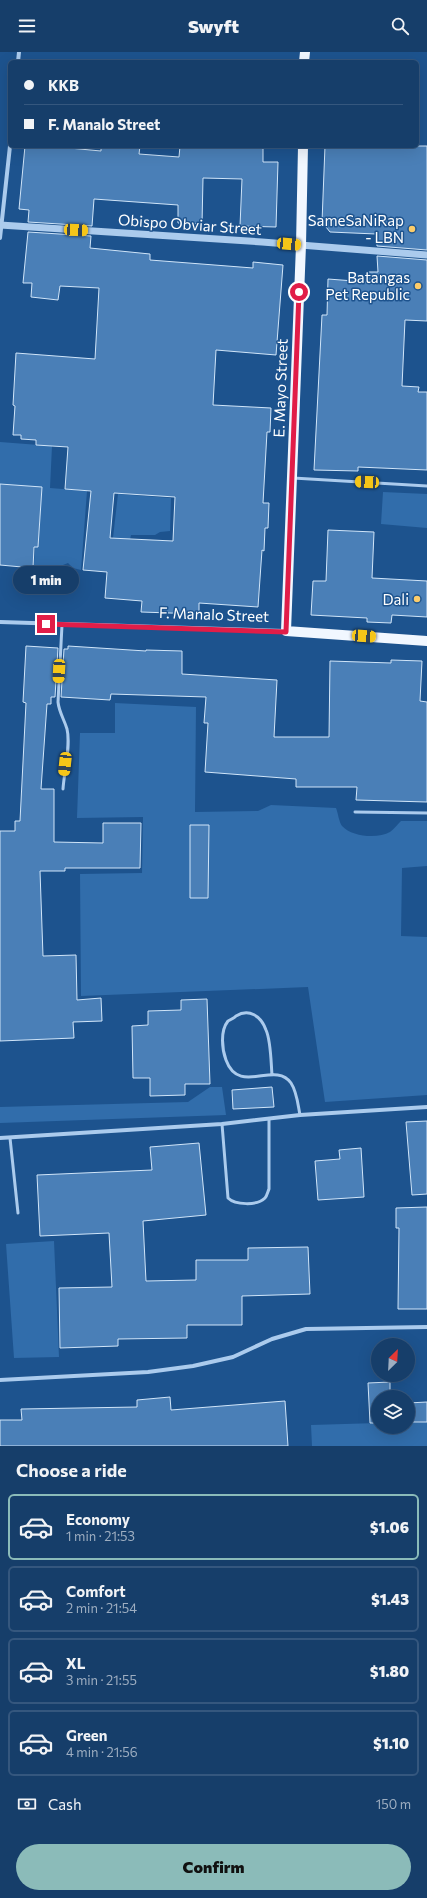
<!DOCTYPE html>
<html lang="en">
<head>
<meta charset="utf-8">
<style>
  :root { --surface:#163e6a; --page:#1f4570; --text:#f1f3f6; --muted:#9eaec1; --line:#35577e; --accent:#8bbbb9 }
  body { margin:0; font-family:Commissioner,sans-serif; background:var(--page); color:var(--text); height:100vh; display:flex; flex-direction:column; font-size:15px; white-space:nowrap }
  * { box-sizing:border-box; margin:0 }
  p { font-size:13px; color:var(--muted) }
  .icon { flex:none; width:22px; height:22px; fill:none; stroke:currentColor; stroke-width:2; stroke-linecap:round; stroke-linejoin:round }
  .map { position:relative; height:1394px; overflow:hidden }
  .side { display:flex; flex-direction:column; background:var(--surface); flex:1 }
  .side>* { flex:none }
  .top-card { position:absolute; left:8px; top:8px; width:411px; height:88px; border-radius:6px; box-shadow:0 4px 16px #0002,0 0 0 1px var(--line); display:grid; align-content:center; height:88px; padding:0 16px; background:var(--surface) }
  .needle { width:26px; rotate:24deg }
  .tools { position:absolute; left:371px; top:1286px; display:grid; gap:8px }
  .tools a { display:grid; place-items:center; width:44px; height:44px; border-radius:50%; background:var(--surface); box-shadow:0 4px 16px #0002,0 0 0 1px var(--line); font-size:20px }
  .end { position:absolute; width:18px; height:18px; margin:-9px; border:5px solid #e11d48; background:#fff; box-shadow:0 0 0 2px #fff }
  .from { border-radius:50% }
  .bubble { position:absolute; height:28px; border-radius:14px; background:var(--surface); box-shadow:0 4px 16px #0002,0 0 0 1px var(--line); font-size:13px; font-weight:800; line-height:28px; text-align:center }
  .car { position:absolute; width:12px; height:24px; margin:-12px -6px; border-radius:5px; box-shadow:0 0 3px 1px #0007; background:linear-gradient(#f5c518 24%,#345 0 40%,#f5c518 0 76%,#345 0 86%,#f5c518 0) }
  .top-card b { display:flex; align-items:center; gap:14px; height:38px; font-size:15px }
  .top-card b+b { border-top:1px solid var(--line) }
  .top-card i { width:10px; height:10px; background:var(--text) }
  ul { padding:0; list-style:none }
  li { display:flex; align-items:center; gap:12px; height:66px; margin:0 8px 6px; padding:0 8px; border:2px solid var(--line); border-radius:6px }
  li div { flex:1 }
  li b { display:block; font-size:15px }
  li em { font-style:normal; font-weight:800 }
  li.selected { border-color:var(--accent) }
  li>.icon { width:36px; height:36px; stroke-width:1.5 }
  h2 { padding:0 16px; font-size:18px; line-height:48px }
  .pay { display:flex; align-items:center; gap:10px; height:44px; padding:0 16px; font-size:15px }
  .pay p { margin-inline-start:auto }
  .primary-button { display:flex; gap:8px; margin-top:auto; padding:8px 16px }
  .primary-button a { flex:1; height:46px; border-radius:24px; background:var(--accent); color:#111; font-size:16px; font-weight:800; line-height:46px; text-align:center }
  header { display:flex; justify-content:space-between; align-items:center; height:52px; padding:0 16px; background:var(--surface); font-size:18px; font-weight:800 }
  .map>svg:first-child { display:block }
  .green { fill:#316dab }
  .building { fill:#4a7fb7; stroke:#d0e5f9; fill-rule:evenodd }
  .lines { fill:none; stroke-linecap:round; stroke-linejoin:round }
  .service { stroke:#abcbed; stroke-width:3 }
  .minor { stroke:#abcbed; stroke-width:4 }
  .tertiary { stroke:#abcbed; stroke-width:7 }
  .primary { stroke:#f1f7ff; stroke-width:10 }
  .route { stroke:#e11d48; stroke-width:5 }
  .poi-dot { fill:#fccc6a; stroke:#1d538e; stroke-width:1.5 }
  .labels { text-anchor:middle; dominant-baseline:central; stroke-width:3; stroke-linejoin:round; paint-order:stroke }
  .poi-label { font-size:15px; fill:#fff; stroke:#1d538e; text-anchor:end }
  .street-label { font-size:15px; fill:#fff; stroke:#1d538e }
</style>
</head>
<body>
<header><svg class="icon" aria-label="menu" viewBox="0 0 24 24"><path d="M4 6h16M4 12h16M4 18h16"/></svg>Swyft<svg class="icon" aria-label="search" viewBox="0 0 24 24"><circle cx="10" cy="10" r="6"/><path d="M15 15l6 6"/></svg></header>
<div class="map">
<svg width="427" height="1394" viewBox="0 0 427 1394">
  <rect width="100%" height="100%" fill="#1d538e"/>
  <!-- green -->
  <path class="green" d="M0 390 52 394 50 436 87 439 81 518 73 516 68 511 63 513V522L56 527H33L35 495H38L42 436 0 432Z
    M383 440 427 442V476L381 472Z
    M118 442 171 446 170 479 160 480 155 483H131L130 488 113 486Z
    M115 651 196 655 195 760 258 759 271 753 336 756C338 761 339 770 342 774 352 785 378 787 390 780 394 777 398 772 401 769H427V814L402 816 401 884 427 885V1043L325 1050 308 935 81 944 80 822 142 821 143 765 77 766 80 681H115Z
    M210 1035H222L226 1063 0 1071V1055L188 1050Z
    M54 1189 59 1305 14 1306 6 1192Z
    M408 1370H427V1394H312L311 1373 378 1371V1375H408Z"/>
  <!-- building -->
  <path class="building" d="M25 94H48L101 99V94H140L139 102 179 105 180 94H263V110H278L276 175 240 174 242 127 203 126 202 172 178 171V153L94 147 92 174 28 170 29 158 19 157Z
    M325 94H427V198L377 194 376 182 330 180 322 170Z
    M28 180 91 184 90 196 150 202V208L253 216V210L283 213 276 303 216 298 213 353 271 356 270 380H267L263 451H269L268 476H265L264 499 262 498 258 555 199 551V562L141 560 142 549 105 546 107 520 83 518 91 439 65 437 68 395 36 393V388L21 387V383H13L15 354 13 353 16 301 95 307 99 236 60 234 58 248 31 245 32 231H23ZM114 441 175 445 173 489 110 486Z
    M377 204 427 208V269L405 268 402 334 419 335 418 340H427V418L358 415V419L314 418 322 263H327L328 227 367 230V220H378Z
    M0 432 42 435 38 495H34L33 516 0 513Z
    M328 478 374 480 372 526 427 529V565L392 563 391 571 367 570V566L311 563 313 529H326Z
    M26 594 58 596 55 645H51V652H47L41 737H54V790L103 791V771H141L140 816H65V819H40L43 904 76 903 77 948 101 946 102 969 73 970 74 986 0 989V779H15V769H20L26 651 23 650Z
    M68 594 146 599V598L182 599V622L277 628 274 685H329L330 609 391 611V608L422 609 420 649 427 650V750L356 748 357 735H296V727L205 720 208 671H204L206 645 111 642 110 648 61 645 64 597H68Z
    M190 773H209L208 846H190Z
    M207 947 210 1032H185V1043L150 1044V1026H133L132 974 148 973V959L181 958V948Z
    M272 1035 274 1055 233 1057 232 1038Z
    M427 1069V1142L412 1143 406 1070Z
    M199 1091 206 1163 143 1169 146 1229 196 1228V1208H248V1196L308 1195 310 1242 242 1244V1273H187V1286L118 1287V1294L60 1296 59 1236 112 1235 109 1181 40 1184 37 1123 152 1118 150 1095Z
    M361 1096 364 1145 318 1148 315 1109 340 1107 339 1098Z
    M427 1155V1257H398L399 1176H396V1156Z
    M390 1330V1345H378V1371H370L368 1331Z
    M170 1345 171 1358 285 1349 288 1394H0V1368H22L21 1357 137 1355V1348Z
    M427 1350V1370H408V1351Z"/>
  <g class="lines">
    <!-- service -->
    <path class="service" d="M293 426 427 434
      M62 573 58 650C59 660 64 667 67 677 71 693 64 720 63 737
      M355 760 427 761
      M272 1023C271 1011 271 989 266 978 261 964 249 956 236 964 234 966 230 968 228 969 220 979 222 997 226 1008 239 1044 275 1008 291 1031 297 1040 298 1053 300 1063
      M222 1072 228 1146C235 1153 257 1154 265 1146 267 1144 268 1139 269 1137V1068
      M10 1086 18 1161"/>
    <!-- minor -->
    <path class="minor" d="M18 10 19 0
      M0 186 10 94
      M0 570 285 579
      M0 1086 222 1072 300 1063 427 1055
      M0 1328 148 1320 193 1314 233 1305 272 1287 306 1277 427 1275"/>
    <!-- tertiary -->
    <path class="tertiary" d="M0 173 262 190 427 203"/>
    <!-- primary -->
    <path class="primary" d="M304 10 305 0
      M303 94 301 193 286 579 427 589"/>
  </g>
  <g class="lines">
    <!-- route -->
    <path class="route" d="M46 572 286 580 299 240"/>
  </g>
  <!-- markers -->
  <g class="poi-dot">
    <circle cx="412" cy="177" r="4"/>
    <circle cx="418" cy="234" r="4"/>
    <circle cx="417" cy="547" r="4"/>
  </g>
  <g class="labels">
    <!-- poi labels -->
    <g class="poi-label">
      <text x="404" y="168">SameSaNiRap<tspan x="404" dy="17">- LBN</tspan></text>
      <text x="410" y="225">Batangas<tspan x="410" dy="17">Pet Republic</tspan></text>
      <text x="409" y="547">Dali</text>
    </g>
    <!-- street labels -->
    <g class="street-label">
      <text transform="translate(190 172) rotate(4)">Obispo Obviar Street</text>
      <text transform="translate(280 336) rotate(-88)">E. Mayo Street</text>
      <text transform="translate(214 562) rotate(2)">F. Manalo Street</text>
    </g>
  </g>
</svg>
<div class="tools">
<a><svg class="needle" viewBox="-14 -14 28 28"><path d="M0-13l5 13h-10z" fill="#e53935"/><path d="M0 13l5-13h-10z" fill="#9eaec1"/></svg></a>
<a><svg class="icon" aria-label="layers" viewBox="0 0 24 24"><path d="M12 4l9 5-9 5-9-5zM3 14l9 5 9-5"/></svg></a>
</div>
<i class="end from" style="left:299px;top:240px"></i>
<i class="end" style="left:46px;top:572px"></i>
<div class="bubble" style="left:13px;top:514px;width:66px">1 min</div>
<i class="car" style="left:76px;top:178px;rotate:93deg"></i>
<i class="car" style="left:289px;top:192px;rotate:95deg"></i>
<i class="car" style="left:367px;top:430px;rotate:273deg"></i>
<i class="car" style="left:364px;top:584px;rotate:94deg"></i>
<i class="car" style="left:59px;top:619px;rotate:183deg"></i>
<i class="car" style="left:65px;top:712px;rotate:186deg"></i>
<div class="top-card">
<b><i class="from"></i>KKB</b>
<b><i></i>F. Manalo Street</b>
</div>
</div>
<section class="side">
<h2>Choose a ride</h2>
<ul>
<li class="selected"><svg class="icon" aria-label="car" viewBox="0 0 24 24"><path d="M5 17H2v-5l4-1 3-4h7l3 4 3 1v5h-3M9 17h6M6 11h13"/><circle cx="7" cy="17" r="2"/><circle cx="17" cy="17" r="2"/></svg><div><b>Economy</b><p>1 min · 21:53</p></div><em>$1.06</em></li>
<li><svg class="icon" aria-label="car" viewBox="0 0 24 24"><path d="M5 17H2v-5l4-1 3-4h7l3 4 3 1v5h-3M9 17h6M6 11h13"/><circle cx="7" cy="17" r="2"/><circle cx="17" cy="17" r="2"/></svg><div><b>Comfort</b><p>2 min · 21:54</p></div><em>$1.43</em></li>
<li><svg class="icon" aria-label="car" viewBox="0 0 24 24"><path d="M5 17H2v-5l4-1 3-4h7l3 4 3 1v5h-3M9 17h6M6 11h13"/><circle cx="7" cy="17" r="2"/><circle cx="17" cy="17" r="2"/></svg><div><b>XL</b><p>3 min · 21:55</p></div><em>$1.80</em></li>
<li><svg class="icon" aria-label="car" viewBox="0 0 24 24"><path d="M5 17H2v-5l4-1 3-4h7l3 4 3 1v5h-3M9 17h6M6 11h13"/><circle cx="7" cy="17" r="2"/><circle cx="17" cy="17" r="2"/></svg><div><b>Green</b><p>4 min · 21:56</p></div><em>$1.10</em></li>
</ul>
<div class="pay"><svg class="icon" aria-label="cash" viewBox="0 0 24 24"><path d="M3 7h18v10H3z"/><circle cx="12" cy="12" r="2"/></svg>Cash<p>150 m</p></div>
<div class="primary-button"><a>Confirm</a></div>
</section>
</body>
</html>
